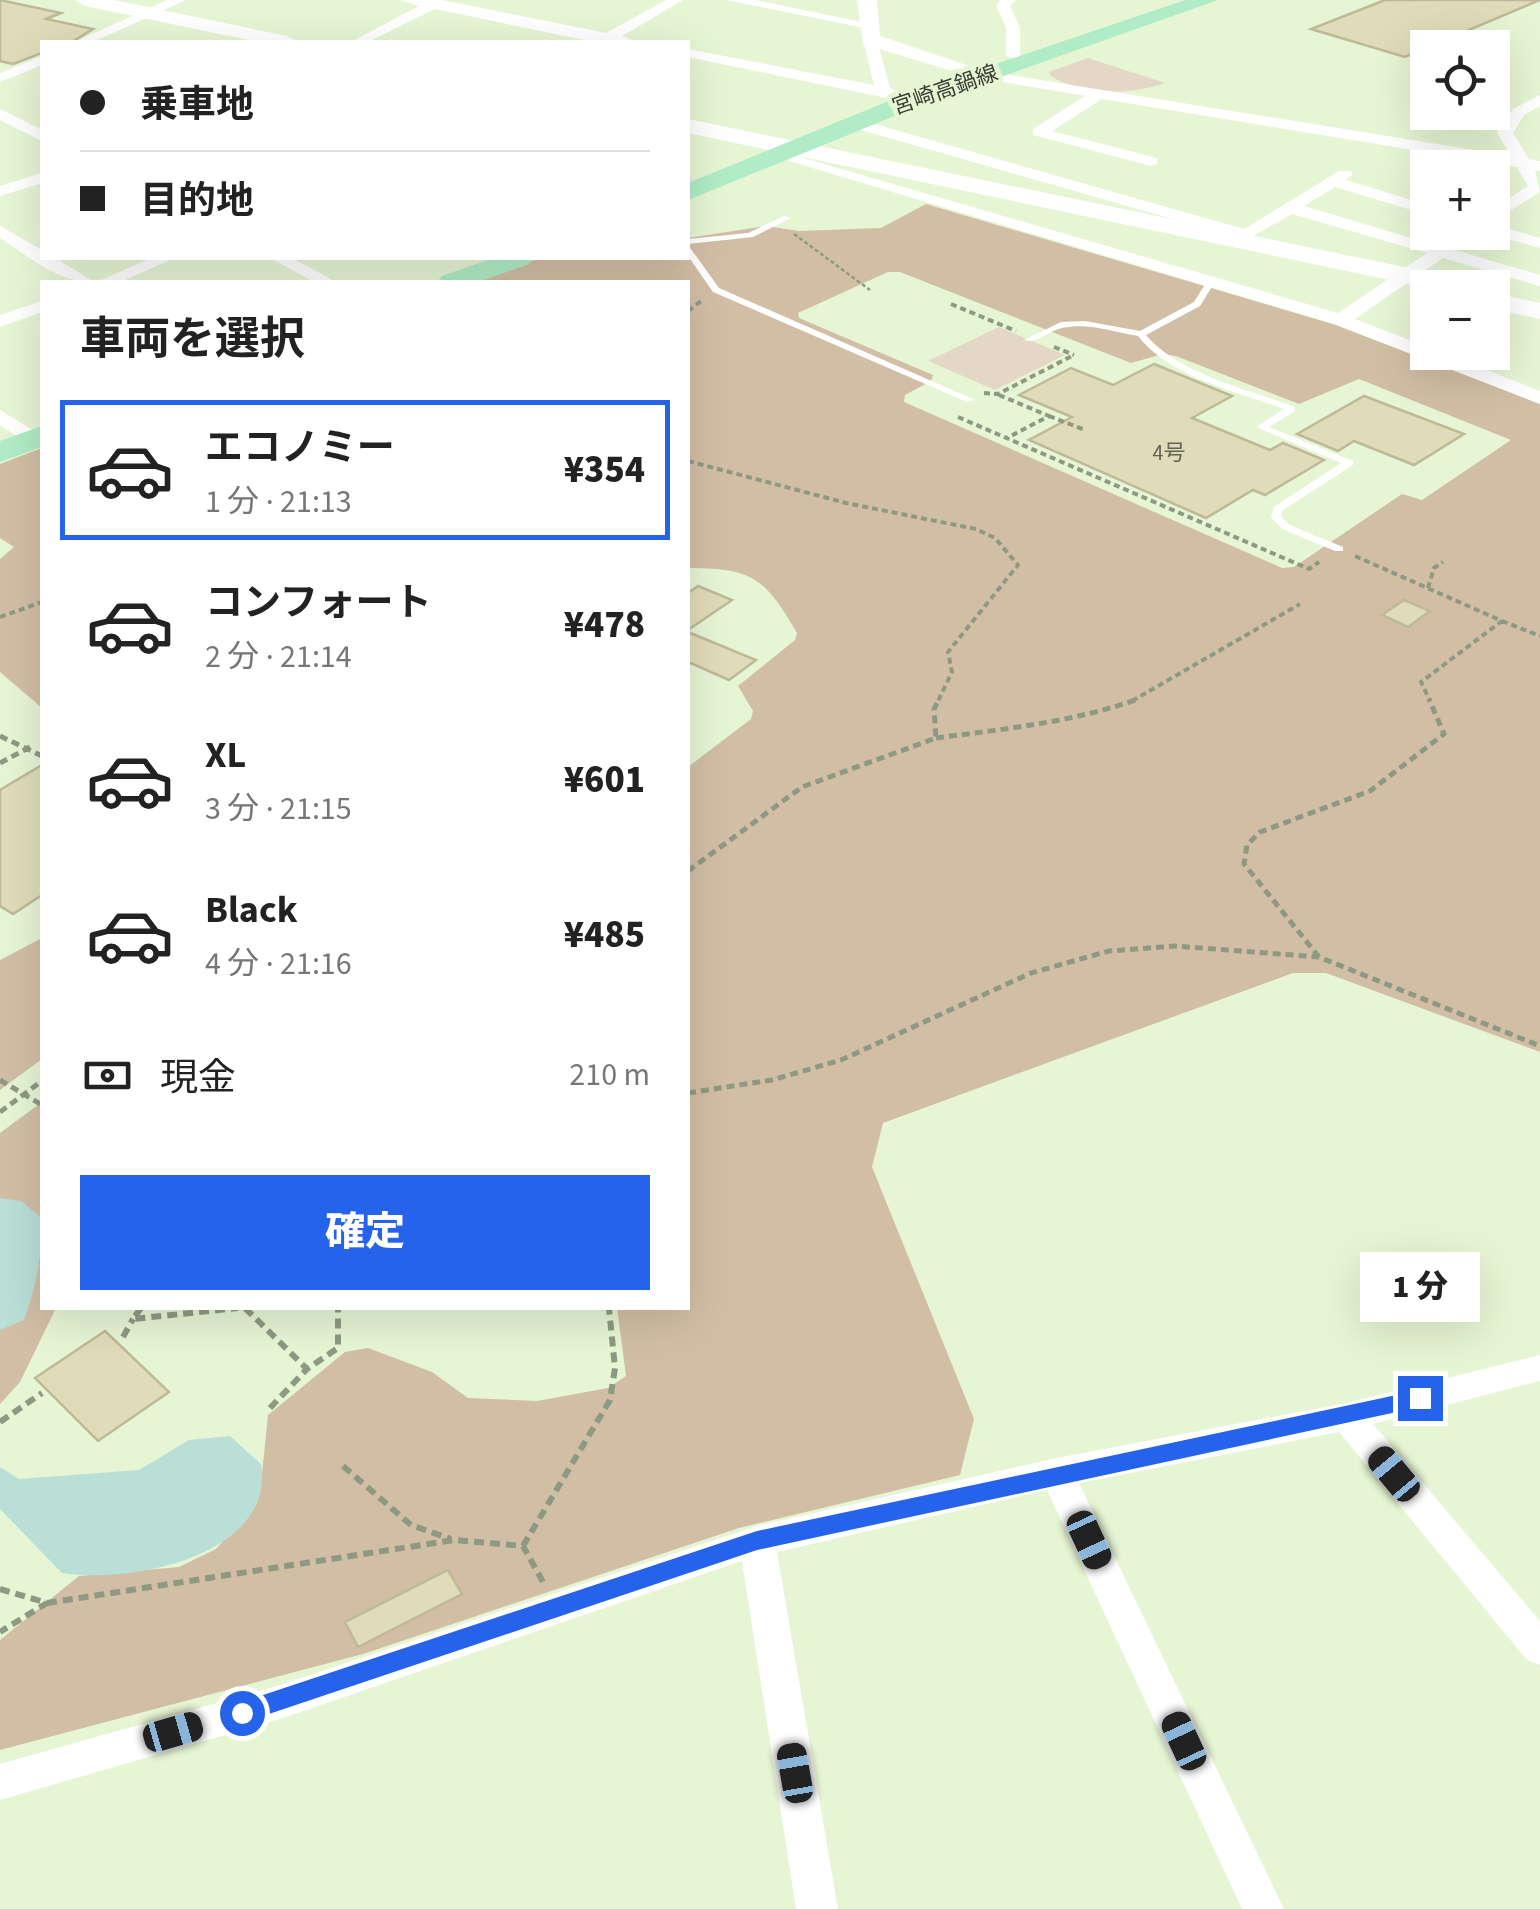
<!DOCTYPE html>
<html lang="ja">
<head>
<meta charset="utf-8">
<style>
  :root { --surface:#fff; --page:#f6f6f6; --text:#222; --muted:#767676; --line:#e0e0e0; --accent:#2563eb }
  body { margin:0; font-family:"Source Sans 3","Noto Sans JP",sans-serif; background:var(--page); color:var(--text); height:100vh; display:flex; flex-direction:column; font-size:38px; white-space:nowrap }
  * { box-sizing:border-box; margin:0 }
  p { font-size:32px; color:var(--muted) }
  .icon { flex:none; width:55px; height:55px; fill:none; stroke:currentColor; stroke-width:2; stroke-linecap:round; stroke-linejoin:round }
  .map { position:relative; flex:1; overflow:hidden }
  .sheet { position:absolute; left:40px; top:280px; width:650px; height:1030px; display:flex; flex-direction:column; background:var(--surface); border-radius:0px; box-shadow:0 10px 40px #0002 }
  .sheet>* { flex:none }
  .banner { position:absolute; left:40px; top:40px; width:650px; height:220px; border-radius:0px; box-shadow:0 10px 40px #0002; display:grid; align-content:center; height:220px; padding:0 40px; background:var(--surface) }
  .buttons { position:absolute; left:1410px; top:30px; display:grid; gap:20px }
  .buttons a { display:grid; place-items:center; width:100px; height:100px; border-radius:0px; background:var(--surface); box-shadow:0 10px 40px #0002; font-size:50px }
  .end { position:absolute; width:45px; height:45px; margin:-22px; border:12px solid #2563eb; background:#fff; box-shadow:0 0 0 5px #fff }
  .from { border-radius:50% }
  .bubble { position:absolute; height:70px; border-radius:0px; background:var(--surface); box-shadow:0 10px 40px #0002; font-size:32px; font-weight:800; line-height:70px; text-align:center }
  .car { position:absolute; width:30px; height:60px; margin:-30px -15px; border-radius:12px; box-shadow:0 0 8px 2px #0007; background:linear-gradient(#222 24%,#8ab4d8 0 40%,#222 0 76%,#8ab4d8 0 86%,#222 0) }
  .banner b { display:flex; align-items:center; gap:35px; height:95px; font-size:38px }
  .banner b+b { border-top:2px solid var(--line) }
  .banner i { width:25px; height:25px; background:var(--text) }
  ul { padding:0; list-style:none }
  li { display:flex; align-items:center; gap:30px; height:140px; margin:0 20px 15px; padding:0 20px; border:5px solid transparent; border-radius:0px }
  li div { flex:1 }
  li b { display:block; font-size:38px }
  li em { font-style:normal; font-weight:800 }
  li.current { border-color:var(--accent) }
  li>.icon { width:90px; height:90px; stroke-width:1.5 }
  h2 { padding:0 40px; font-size:45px; line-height:120px }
  .pay { display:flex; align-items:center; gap:25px; height:110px; padding:0 40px; font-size:38px }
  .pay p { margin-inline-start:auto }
  .button { display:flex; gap:20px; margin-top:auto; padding:20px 40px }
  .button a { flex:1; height:115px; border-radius:0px; background:var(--accent); color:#fff; font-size:40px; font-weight:800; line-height:115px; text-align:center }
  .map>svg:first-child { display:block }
  .green { fill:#e5d7c5 }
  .forest { fill:#d2bea5; fill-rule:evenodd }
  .water { fill:#b9dfd7 }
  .building { fill:#e0dbb8; stroke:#beb997; stroke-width:2.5 }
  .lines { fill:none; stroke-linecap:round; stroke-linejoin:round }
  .path-far3 { stroke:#8e9982; stroke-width:2.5; stroke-dasharray:4 2.5; stroke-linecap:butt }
  .path-far2 { stroke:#8e9982; stroke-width:4; stroke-dasharray:6 4; stroke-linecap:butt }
  .path-far1 { stroke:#8e9982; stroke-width:5; stroke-dasharray:8 5; stroke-linecap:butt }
  .path { stroke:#8e9982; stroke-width:6; stroke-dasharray:10 6; stroke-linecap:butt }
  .lane { fill:#fff; fill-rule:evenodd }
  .street { fill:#fff; fill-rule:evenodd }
  .secondary { fill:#fff; fill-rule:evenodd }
  .primary { fill:#b0ecc5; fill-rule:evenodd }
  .route { fill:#2563eb }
  .labels { text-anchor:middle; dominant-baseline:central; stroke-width:10; stroke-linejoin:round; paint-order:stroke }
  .far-street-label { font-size:22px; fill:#383e31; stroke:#e6f5d4 }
  .number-label { font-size:22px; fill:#626553 }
</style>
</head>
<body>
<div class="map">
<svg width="1540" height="1909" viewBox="0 0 1540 1909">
  <rect width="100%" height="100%" fill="#e6f5d4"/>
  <!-- green -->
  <path class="green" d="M1088 58 1165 83C1133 95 1081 96 1051 76L1049 72Z
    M999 327 1065 355 995 390 928 361Z"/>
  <!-- forest -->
  <path class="forest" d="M926 204 1336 325 1540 404V1052L1326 973H1293L883 1123 872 1167 974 1419 960 1475 739 1528 363 1654 0 1750V1640L79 1576 179 1567 216 1549 253 1508 260 1493 268 1415 345 1352 368 1348 432 1372 468 1398 537 1401 608 1388 626 1376 617 1308H688V767L751 719 753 711 738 686 795 640 797 633C765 578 753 568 688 568V282H476L540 258H688V238L766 226 799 231 881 228ZM888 272H900L1131 363 1163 354 1176 356 1299 404 1359 379 1511 440 1422 500 1402 494 1294 567 1282 568 904 402 905 395 931 381 933 375 799 318 798 313Z
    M42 448V708L0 672V559L14 547 0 538V464Z
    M42 938V1059L0 1090V960Z
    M42 1102V1308H56L20 1382 0 1404V1133Z"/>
  <!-- water -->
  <path class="water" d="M0 1198 21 1201 42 1218C42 1255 37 1285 24 1320L0 1330Z
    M230 1436 261 1464C276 1557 127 1584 62 1573L0 1509V1467L19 1479 139 1470 189 1440Z"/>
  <!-- building -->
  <path class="building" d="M0 0 61 13 46 19 93 29 72 42H42V53L13 64 0 61Z
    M1385 0H1540L1405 57 1311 29Z
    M1154 364 1232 396 1192 418 1270 450 1283 443 1324 460 1265 495 1253 490 1206 518 1029 440 1072 417 1019 395 1071 368 1113 385Z
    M1364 396 1464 434 1414 465 1354 441 1338 451 1297 434Z
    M698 586 732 600 688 630V593Z
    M1404 600 1430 611 1408 627 1382 615Z
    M688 632 756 660 729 680 688 662Z
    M42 765V895L13 914 0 906V790Z
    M105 1331 169 1392 98 1441 35 1378Z
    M448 1570 462 1594 358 1647 345 1622Z"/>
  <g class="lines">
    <!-- path-far3 -->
    <path class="path-far3" d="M794 234 870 290
      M697 304 701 301"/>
    <!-- path-far2 -->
    <path class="path-far2" d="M951 304 1016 331
      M688 311 701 301
      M1054 347 1074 355
      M984 393 998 394 1074 355
      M999 395 1049 416 1007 438
      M1049 416 1085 430
      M958 417 1309 569 1319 562
      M688 461 846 503 976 529 995 538 1018 565 948 652 952 672 938 701
      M1355 556 1502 621 1421 682 1430 701
      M1428 588 1434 568 1443 562
      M0 617 42 602
      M1502 621 1540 636
      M1132 701 1300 604"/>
    <!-- path-far1 -->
    <path class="path-far1" d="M0 736 42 756
      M936 738C1005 729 1074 722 1138 699
      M0 763 30 747
      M688 871 802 787 936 738 934 709 939 699
      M1319 957 1244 864 1247 845 1260 832 1370 791 1444 734 1429 699
      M0 1080 42 1105
      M688 1093 772 1080 841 1060 1031 973 1109 951 1175 946 1319 957 1540 1046
      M0 1112 42 1081"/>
    <!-- path -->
    <path class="path" d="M141 1308 133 1319 238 1308
      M245 1308 307 1369 338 1348V1308
      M123 1337 133 1319
      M270 1408 307 1369
      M0 1422 42 1393
      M343 1466 411 1525 451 1539
      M523 1546 610 1400 615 1368 609 1308
      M0 1589 47 1603 0 1632
      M47 1603 454 1540 523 1546 543 1582"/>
    <!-- lane -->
    <path class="lane" d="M784 216 791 218 753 237 688 244V239L748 233Z
      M688 248 691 249 719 288 975 400 967 402 713 292 688 256Z
      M1209 278 1216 280 1200 306 1146 335C1178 374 1250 390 1295 407V411L1269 427 1353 461V465L1283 510 1281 516 1290 525 1343 547V551H1335L1282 529 1271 517 1274 507 1341 463 1256 427 1284 409C1236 391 1171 378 1138 336 1115 332 1086 322 1062 328 1048 331 1038 344 1024 340L1061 322 1085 321 1140 331 1194 302Z"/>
    <!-- street -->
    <path class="street" d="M167 0H186L93 42H75Z
      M400 0H442L606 33 666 0H683L622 36 637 42H594L435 9 368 42H351L419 6Z
      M726 0H756L876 25 869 29Z
      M1001 0H1016L1010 6 1020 28V54L1031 58V64L1006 56V28L996 5Z
      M870 36 877 40 890 88 915 98V104L688 57V49L874 85 863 40Z
      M42 56V65L0 82V73Z
      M985 71 1511 156 1497 133 1513 109 1540 95V106L1524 115 1513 133 1529 159 1540 161V171L1535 170 1540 192 1492 222V209L1528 186 1517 167 1102 99 1052 131 1157 158V164L1151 166 1033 135V129L1085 96 980 78 978 75Z
      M0 109 42 130V141L0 120Z
      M853 118 1244 229 1339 171H1351L1353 174 1346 180 1428 205V215L1335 187 1304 206 1438 246 1458 232H1478L1455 250 1540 275V286L1443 258 1355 319 1428 347V352H1441L1540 391V404L1334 324 769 155 783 152 1338 313 1427 253 1292 214 1246 240 847 126V120Z
      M42 173V183L0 196V186Z
      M1492 224 1540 238V248L1486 233 1492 232Z
      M0 226 42 250V258H56L94 282C60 284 28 256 0 238Z
      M152 258H175L120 282H96Z
      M270 258H292L336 282H314Z
      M42 301V312L0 327V315Z
      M0 410 41 435V443H27L0 425Z
      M1540 1355V1381L1373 1424 1540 1621V1665L1527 1660 1339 1432 1079 1483 1284 1909H1242L1047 1490 777 1552 838 1909H796L742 1561 277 1720 0 1800V1764L277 1686 757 1526 1057 1458 1346 1403Z"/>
    <!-- secondary -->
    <path class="secondary" d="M75 0H114L287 36 297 42H259L85 6Z
      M857 0H877L880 36 996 75 985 81 863 44Z
      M688 119 1467 280 1480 288H1428L688 133Z
      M1492 293 1540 303V319L1492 309Z"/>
    <!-- primary -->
    <path class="primary" d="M1185 0H1218L919 106 688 200V183L901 96Z
      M493 258H533L529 264 478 282H437L442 276Z
      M42 426V447L0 462V441Z"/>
  </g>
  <!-- route -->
  <path class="route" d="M1420 1390 1430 1398 1420 1407 757 1550 242 1723 231 1713 242 1702 757 1531Z"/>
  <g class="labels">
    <!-- far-street labels -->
    <g class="far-street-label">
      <text transform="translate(945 90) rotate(-19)">宮崎高鍋線</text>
    </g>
    <!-- number labels -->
    <g class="number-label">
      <text x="1169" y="453">4号</text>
    </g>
  </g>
</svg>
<div class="buttons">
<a><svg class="icon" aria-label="locate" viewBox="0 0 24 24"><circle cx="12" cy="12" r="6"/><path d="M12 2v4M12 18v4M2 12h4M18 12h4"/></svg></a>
<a>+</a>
<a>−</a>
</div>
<i class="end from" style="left:242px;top:1713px"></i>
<i class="end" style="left:1420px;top:1398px"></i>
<div class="bubble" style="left:1360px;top:1252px;width:120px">1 分</div>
<i class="car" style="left:1394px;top:1474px;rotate:320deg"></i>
<i class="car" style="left:1089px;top:1540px;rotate:155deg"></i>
<i class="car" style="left:173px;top:1732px;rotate:74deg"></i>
<i class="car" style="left:1184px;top:1741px;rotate:335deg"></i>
<i class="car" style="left:795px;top:1773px;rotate:350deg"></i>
<div class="banner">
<b><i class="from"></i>乗車地</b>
<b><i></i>目的地</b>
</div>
<section class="sheet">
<h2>車両を選択</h2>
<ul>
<li class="current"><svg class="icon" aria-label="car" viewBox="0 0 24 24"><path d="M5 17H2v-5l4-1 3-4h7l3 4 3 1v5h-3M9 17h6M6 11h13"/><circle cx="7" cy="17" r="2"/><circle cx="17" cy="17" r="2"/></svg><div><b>エコノミー</b><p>1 分 · 21:13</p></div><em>¥354</em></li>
<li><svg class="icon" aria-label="car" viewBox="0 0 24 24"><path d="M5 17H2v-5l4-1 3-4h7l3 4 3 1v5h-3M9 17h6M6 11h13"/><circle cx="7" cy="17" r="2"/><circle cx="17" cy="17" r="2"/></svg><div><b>コンフォート</b><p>2 分 · 21:14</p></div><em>¥478</em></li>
<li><svg class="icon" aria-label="car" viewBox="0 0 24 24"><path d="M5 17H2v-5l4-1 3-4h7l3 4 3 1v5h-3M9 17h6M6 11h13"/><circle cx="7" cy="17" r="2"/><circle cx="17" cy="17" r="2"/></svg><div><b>XL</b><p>3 分 · 21:15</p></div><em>¥601</em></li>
<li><svg class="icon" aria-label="car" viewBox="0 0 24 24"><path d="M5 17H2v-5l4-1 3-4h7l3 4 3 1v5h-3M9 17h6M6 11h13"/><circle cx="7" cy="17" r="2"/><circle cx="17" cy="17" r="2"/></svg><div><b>Black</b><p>4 分 · 21:16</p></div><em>¥485</em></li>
</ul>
<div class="pay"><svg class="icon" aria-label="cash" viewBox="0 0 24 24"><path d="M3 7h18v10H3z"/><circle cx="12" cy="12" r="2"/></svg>現金<p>210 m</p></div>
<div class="button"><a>確定</a></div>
</section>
</div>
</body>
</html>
